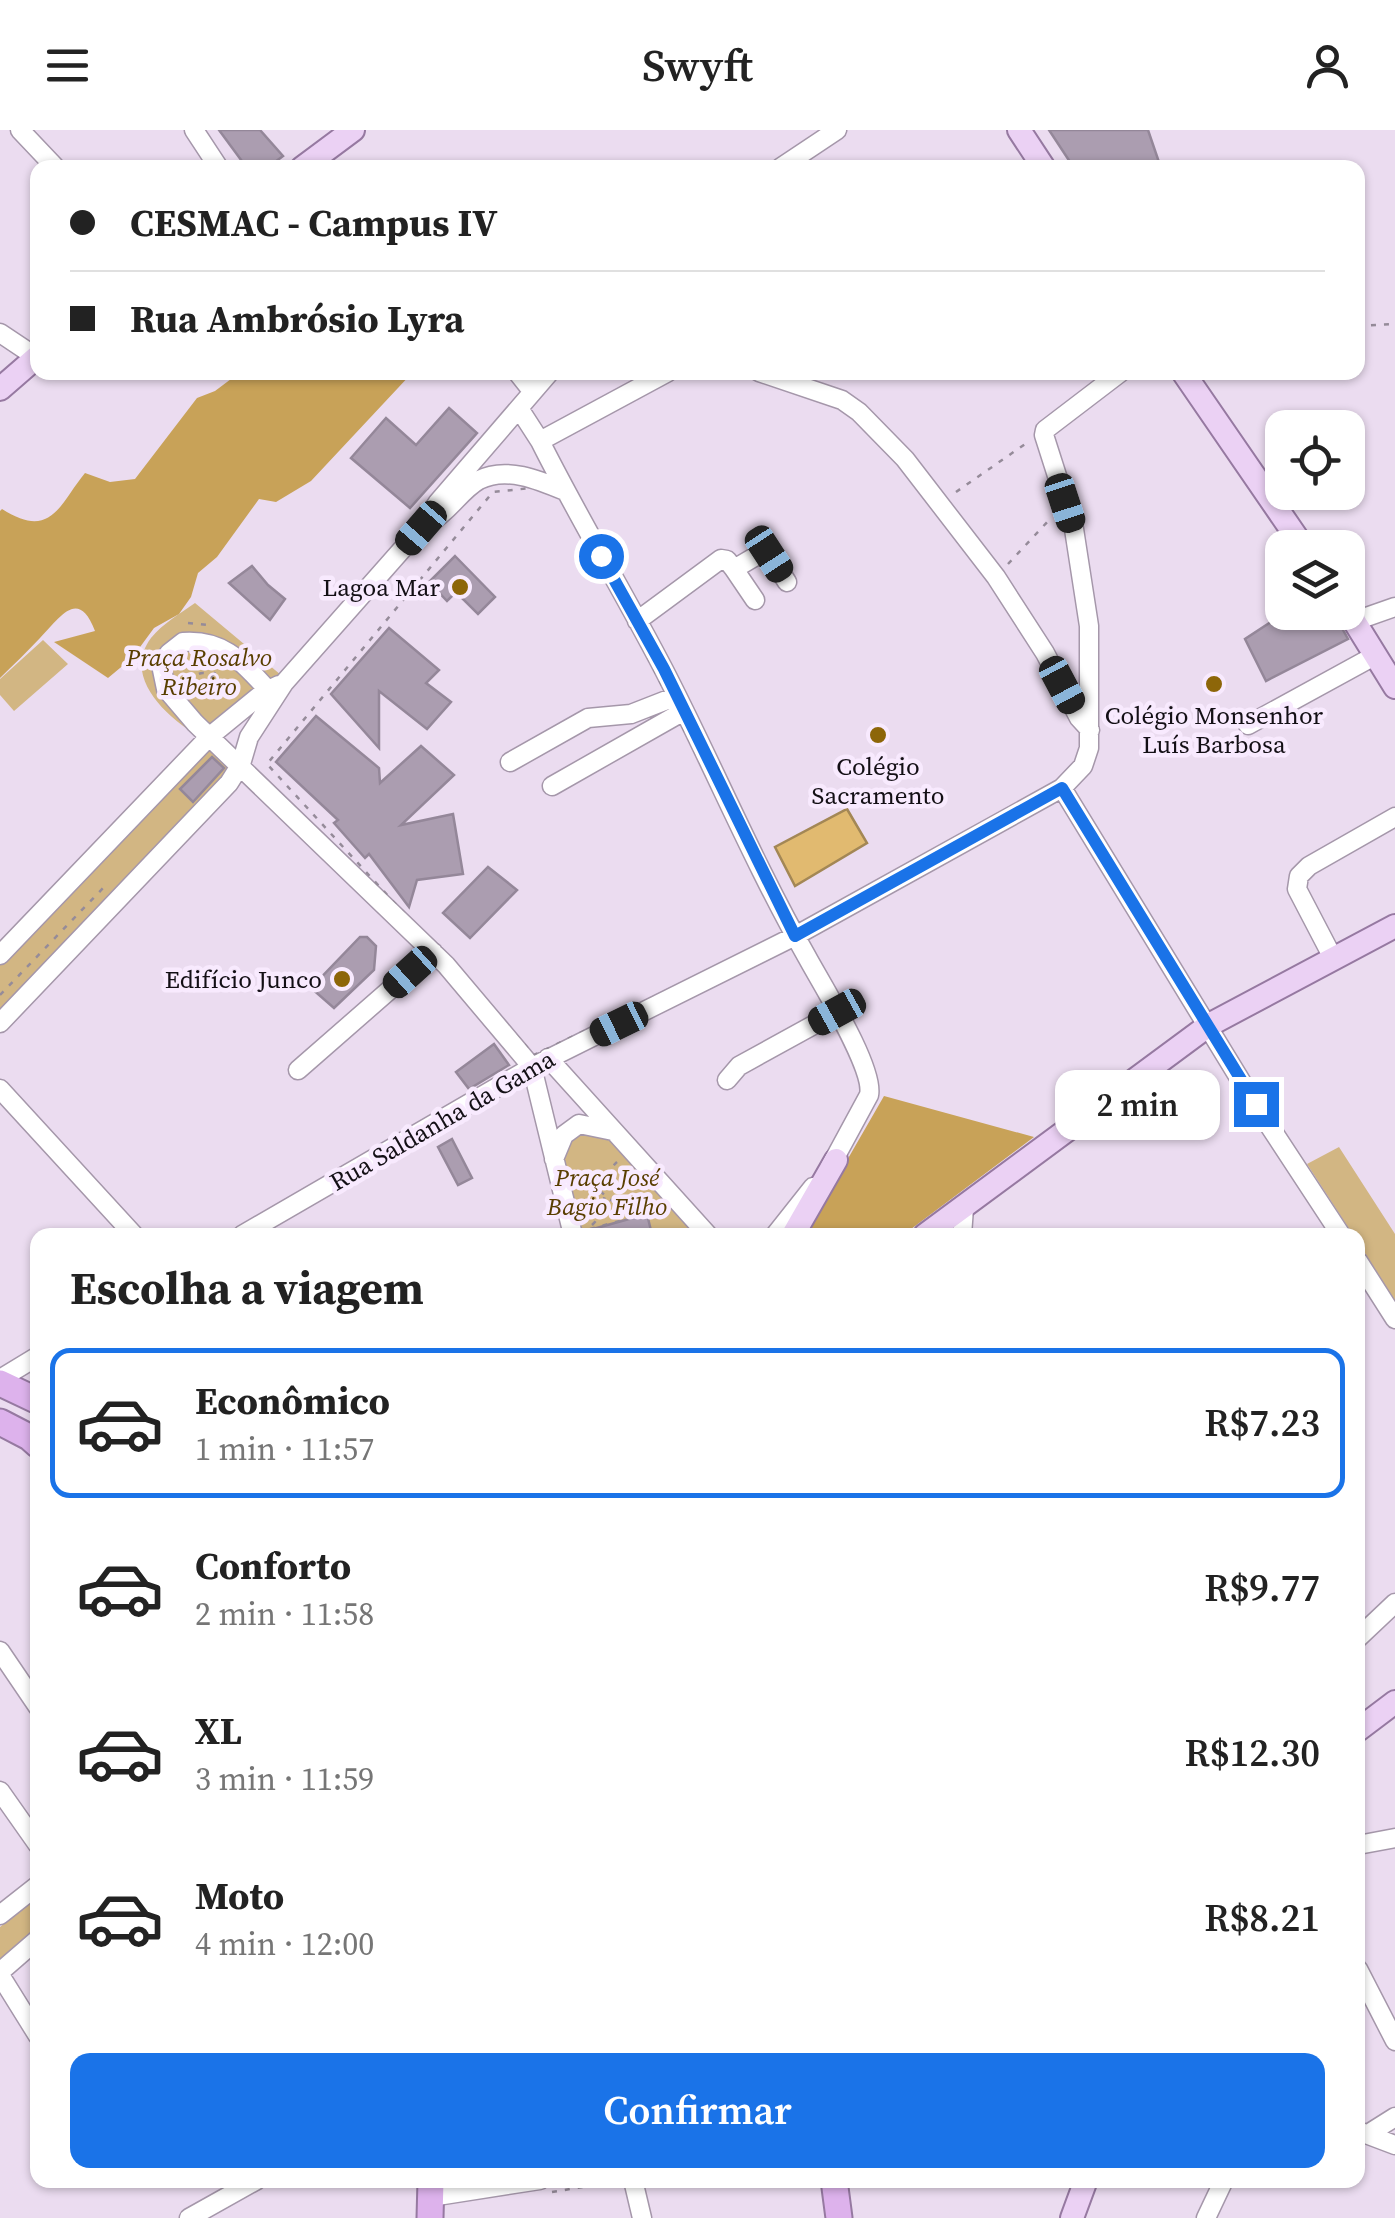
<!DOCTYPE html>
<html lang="pt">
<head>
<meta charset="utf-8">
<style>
  :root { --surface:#fff; --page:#f6f6f6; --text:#222; --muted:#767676; --line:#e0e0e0; --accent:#1a73e8 }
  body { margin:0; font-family:"Source Serif 4",serif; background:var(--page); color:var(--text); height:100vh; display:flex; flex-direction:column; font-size:38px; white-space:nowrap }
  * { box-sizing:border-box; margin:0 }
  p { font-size:32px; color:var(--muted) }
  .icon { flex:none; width:55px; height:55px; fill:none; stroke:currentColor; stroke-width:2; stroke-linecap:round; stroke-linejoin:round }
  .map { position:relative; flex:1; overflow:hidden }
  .drawer { position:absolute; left:30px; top:1098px; width:1335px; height:960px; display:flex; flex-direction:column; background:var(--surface); border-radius:20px; box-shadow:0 2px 8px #0004 }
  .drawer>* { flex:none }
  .top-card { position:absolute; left:30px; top:30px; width:1335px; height:220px; border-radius:20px; box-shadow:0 2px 8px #0004; display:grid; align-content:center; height:220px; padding:0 40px; background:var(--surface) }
  .tools { position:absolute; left:1265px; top:280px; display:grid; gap:20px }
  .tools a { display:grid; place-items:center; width:100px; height:100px; border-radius:20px; background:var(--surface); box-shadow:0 2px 8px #0004; font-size:50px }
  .end { position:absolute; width:45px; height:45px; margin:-22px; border:12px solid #1a73e8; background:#fff; box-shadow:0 0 0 5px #fff }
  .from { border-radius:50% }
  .bubble { position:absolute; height:70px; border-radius:20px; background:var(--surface); box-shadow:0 2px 8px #0004; font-size:32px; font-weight:600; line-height:70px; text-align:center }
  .car { position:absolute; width:30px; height:60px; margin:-30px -15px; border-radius:12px; box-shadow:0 0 8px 2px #0007; background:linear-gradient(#222 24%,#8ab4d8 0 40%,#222 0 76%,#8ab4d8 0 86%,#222 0) }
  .top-card b { display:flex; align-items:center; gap:35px; height:95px; font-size:38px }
  .top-card b+b { border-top:2px solid var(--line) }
  .top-card i { width:25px; height:25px; background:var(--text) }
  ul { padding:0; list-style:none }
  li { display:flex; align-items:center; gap:30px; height:150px; margin:0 20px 15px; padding:0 20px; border:5px solid transparent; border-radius:20px }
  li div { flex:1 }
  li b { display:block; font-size:38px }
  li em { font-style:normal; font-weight:600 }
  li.active { border-color:var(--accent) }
  li>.icon { width:90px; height:90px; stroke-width:1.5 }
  h2 { padding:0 40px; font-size:45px; line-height:120px }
  .primary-button { display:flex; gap:20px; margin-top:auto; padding:20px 40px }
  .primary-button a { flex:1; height:115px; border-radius:20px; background:var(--accent); color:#fff; font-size:40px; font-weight:600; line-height:115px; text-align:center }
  header { display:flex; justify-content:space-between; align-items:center; height:130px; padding:0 40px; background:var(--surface); font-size:45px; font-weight:600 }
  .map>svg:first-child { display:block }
  .green { fill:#d2b683 }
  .forest { fill:#c8a258 }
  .water { fill:#e1ba70; stroke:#a38755; stroke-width:2.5 }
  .building { fill:#ab9db0; stroke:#948799; stroke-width:2.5 }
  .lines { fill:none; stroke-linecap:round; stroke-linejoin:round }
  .minor-casing { stroke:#a597aa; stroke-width:21 }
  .major-casing { stroke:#9679a1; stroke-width:26 }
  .highway-casing { stroke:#9679a1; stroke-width:29 }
  .path { stroke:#958b99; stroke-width:2.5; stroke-dasharray:5 8; stroke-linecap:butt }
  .minor { stroke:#fff; stroke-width:18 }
  .major { stroke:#ebd1f4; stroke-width:22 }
  .highway { stroke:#ddb2ec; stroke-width:25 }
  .route { stroke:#1a73e8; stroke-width:12 }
  .poi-dot { fill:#8d6609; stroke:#f8eafe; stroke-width:4 }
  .labels { text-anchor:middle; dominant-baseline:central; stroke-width:9; stroke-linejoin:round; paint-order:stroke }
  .poi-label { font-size:25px; fill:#130f15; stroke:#f8eafe; text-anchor:end }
  .park-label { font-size:25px; font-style:italic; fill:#593e00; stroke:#f8eafe }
  .street-label { font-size:25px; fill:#130f15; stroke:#f8eafe }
</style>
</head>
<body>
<header><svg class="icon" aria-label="menu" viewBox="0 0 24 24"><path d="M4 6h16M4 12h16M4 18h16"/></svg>Swyft<svg class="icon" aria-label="person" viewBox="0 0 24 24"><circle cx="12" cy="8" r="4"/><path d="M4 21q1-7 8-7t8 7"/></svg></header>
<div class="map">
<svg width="1395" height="2088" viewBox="0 0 1395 2088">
  <rect width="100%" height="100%" fill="#ebdcf0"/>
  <!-- green -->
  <path class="green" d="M195 473 281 545 201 608C169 589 121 548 151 508 162 494 181 483 195 473Z
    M43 510 68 534 14 581 0 565V549Z
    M207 612 243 645 0 892V830Z
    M580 998C634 1013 668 1065 703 1105H575C563 1058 549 1041 580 998Z
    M1339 1017 1395 1104V1171L1358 1112V1105H1353L1307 1034Z
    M37 1767V1814L0 1844V1797Z"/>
  <!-- forest -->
  <path class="forest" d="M239 243H412L311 351 276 372 259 369 217 427 198 443 191 467 179 484 154 498 132 528 108 548 54 512 95 501C78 457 60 488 40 508 27 522 13 535 0 548V381L2 379C52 411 60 373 85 343L110 352 135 349 197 268 215 261Z
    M884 966 1034 1007 903 1105H804Z"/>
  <!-- water -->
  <path class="water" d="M847 679 867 713 795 756 775 717Z"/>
  <!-- building -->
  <path class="building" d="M219 0H260L283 26 267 38H247Z
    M1049 0H1148L1161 38H1074Z
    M449 278 477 303 410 378 351 328 386 288 416 315Z
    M455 426 495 467 478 484 456 462 447 471 429 452Z
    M252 436 268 455 285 469 270 490 229 453Z
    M1286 482H1333L1348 509 1266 551 1245 509Z
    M389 498 439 540 426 553 451 572 427 599 379 561V618L331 564Z
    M316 586 379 638 380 653 421 616 454 645 401 695 453 684 463 744 417 750 409 777 369 724 365 728 334 693 338 690 276 632Z
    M212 627 224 638 193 672 180 659Z
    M488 737 517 760 470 808 443 783Z
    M360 807H367L376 816 374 840 334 878 311 858Z
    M494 914 509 935 469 959 456 942Z
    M452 1009 472 1048 458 1055 438 1017Z
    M647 1084 652 1105H587L586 1101Z"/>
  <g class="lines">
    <!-- minor casing -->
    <g class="minor-casing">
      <path id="minor" d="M20 0 56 38
        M194 0 219 38
        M780 38 837 0
        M0 203 36 227
        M517 242 532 261
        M759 242 842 270 859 282 905 329 996 447 1045 523 1079 588 1090 600
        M520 280 540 311C579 389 624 463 664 540 713 635 754 734 807 827 821 853 875 939 869 965L830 1037
        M540 311 668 242
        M430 392C449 382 461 360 479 350 506 336 539 350 565 361
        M734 439 755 470
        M637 491 721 429 727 430 734 439 763 422 769 424 787 452
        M1355 491 1395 477
        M268 560C242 532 224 509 183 512L169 523 161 535 166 559 195 593 446 835 532 937 573 1105
        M1248 595 1376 525
        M510 632 588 588 631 584 677 566
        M552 656 684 581
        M1062 658 1255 974 1341 1105
        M0 825 209 607 264 562 279 555
        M1333 828 1297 759 1299 746 1309 736 1395 687
        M0 893 229 653 241 634 249 607 284 553 421 398 438 372 550 242
        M548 928 708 1105
        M298 940 433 822
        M727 950 739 936 837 882
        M0 959 134 1105
        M554 1029 564 1005 579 994 613 1001
        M242 1105 532 937 795 806 1062 658 1083 636 1089 618V496L1074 399 1044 305 1045 300 1121 242
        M775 1105 813 1057
        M962 1105 964 1078
        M1358 1131 1395 1189
        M0 1249 38 1226
        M1358 1508 1395 1473
        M0 1521 38 1577
        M0 1661 38 1715
        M1358 1715 1395 1708
        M0 1785 38 1755
        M1358 1839 1395 1911
        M0 1842 38 1809
        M0 1845 38 1906
        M1358 2001 1395 2015
        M1368 2004 1395 1987
        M633 2050 642 2088
        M431 2067 540 2050
        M189 2088 257 2050
        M1206 2088 1224 2050"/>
    </g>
    <!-- major casing -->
    <g class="major-casing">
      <path id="major" d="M1019 0 1044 38
        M302 38 353 0
        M1183 242 1304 418
        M0 259 38 226
        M1348 481 1395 557
        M793 1105 836 1030
        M925 1105 1209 895 1395 796
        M1358 1600 1395 1572
        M1072 2088 1086 2050"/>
    </g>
    <!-- highway casing -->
    <g class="highway-casing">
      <path id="highway" d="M0 1253 38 1271
        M0 1292 29 1307 38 1315
        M834 2050 839 2088
        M430 2088 431 2050"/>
    </g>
    <!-- path -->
    <path class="path" d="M1358 196 1395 194
      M541 357 568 367 786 804 534 925 267 634 493 362Z
      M956 362 1028 312
      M1008 434 1050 389
      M188 493 208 495
      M180 535 192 547
      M192 554a11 11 0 1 1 22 0a11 11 0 1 1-22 0Z
      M212 546 218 540
      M0 865 105 756
      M579 1046C608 1062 619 1091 659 1076
      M592 1095C612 1077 598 1048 617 1032
      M590 1099 660 1080
      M552 2062 613 2052"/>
    <!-- minor -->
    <use href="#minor" class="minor"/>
    <!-- major -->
    <use href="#major" class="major"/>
    <!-- highway -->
    <use href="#highway" class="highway"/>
  </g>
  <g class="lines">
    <!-- route -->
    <path class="route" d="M601 426 664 539 795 806 1062 658 1256 974"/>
  </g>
  <!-- markers -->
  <g class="poi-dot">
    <circle cx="460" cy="457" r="10"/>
    <circle cx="1214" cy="554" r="10"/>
    <circle cx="878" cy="605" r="10"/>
    <circle cx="342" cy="849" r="10"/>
  </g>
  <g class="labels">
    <!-- poi labels -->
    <g class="poi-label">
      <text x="440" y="457">Lagoa Mar</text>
      <text x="1214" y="585" text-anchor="middle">Colégio Monsenhor<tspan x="1214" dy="29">Luís Barbosa</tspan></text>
      <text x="878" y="636" text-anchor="middle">Colégio<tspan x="878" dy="29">Sacramento</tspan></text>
      <text x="322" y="849">Edifício Junco</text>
    </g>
    <!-- park labels -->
    <g class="park-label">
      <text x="199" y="527">Praça Rosalvo<tspan x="199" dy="29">Ribeiro</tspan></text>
      <text x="607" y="1047">Praça José<tspan x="607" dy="29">Bagio Filho</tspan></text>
    </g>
    <!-- street labels -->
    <g class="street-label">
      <text transform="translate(442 990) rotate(-30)">Rua Saldanha da Gama</text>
    </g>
  </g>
</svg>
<div class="tools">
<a><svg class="icon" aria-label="locate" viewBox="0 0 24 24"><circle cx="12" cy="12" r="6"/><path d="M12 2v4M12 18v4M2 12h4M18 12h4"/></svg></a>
<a><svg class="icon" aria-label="layers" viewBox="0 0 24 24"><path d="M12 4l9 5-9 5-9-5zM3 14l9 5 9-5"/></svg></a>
</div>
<i class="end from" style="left:601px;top:426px"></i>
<i class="end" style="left:1256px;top:974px"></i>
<div class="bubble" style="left:1055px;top:940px;width:165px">2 min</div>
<i class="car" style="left:1065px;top:373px;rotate:162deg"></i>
<i class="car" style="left:421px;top:398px;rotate:221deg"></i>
<i class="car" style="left:769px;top:424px;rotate:147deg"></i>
<i class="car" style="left:1062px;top:555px;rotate:152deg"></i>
<i class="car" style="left:410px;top:842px;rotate:228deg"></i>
<i class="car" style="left:837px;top:882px;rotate:241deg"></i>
<i class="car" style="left:619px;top:894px;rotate:244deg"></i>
<div class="top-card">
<b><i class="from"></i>CESMAC - Campus IV</b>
<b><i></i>Rua Ambrósio Lyra</b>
</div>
<section class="drawer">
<h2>Escolha a viagem</h2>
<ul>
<li class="active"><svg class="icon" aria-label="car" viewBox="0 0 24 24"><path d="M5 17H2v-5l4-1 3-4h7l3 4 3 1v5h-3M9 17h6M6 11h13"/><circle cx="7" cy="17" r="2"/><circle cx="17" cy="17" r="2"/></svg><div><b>Econômico</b><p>1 min · 11:57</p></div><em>R$7.23</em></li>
<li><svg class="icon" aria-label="car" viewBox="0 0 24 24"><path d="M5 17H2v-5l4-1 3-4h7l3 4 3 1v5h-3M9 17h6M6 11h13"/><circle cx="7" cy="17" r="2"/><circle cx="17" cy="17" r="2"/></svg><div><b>Conforto</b><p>2 min · 11:58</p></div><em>R$9.77</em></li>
<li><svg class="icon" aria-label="car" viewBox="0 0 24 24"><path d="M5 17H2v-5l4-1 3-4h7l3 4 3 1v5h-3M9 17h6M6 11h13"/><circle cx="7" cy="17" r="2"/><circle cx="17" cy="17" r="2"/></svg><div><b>XL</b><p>3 min · 11:59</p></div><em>R$12.30</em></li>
<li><svg class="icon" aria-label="car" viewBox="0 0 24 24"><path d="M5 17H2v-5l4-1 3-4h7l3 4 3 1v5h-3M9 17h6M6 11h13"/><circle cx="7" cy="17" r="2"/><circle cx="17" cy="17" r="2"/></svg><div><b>Moto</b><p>4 min · 12:00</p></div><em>R$8.21</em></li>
</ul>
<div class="primary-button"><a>Confirmar</a></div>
</section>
</div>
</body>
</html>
